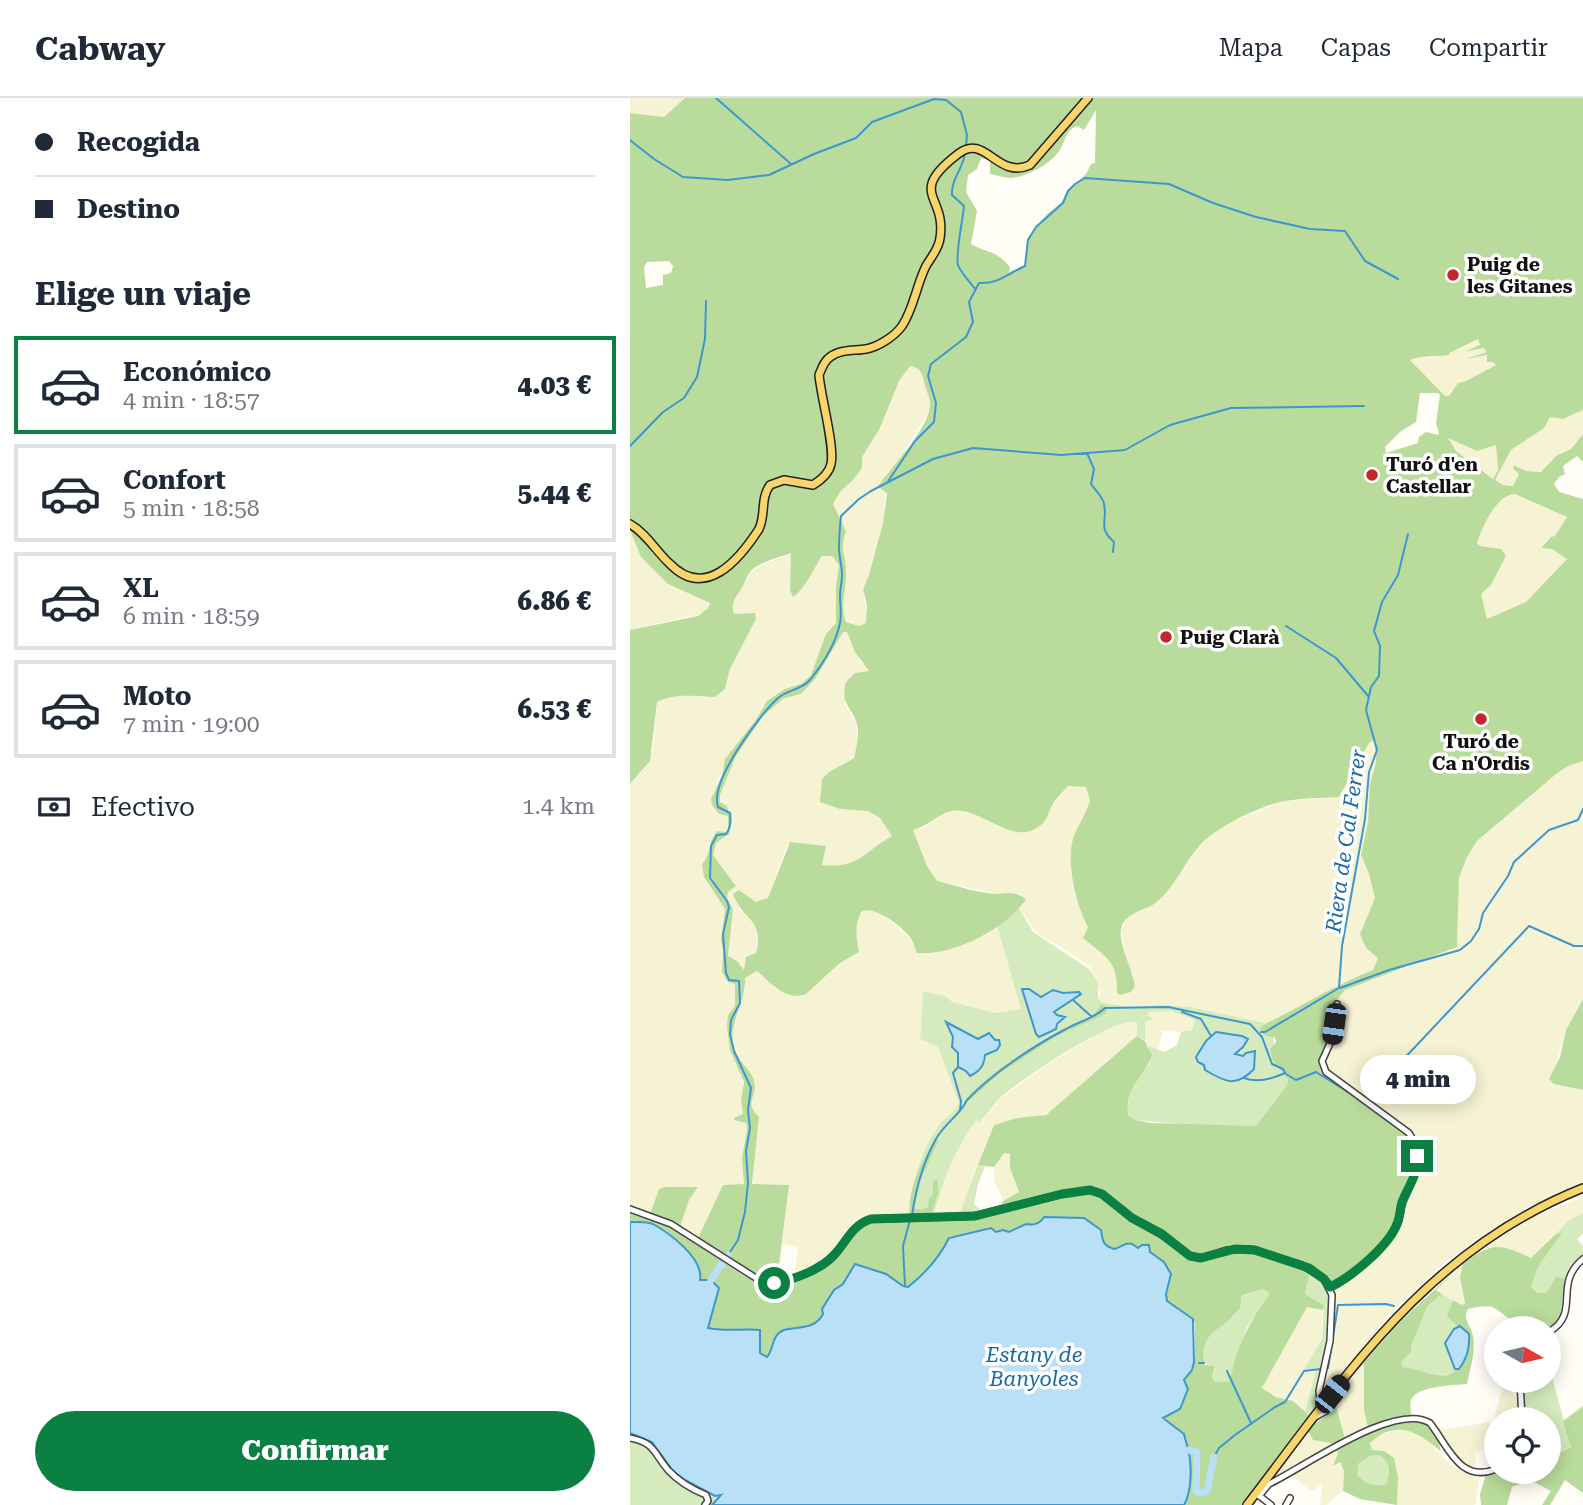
<!DOCTYPE html>
<html lang="es">
<head>
<meta charset="utf-8">
<style>
  :root { --surface:#fff; --page:#f6f6f7; --text:#1f2937; --muted:#747a83; --line:#e0e1e3; --accent:#0b8043 }
  body { margin:0; font-family:"Roboto Serif",serif; background:var(--page); color:var(--text); height:100vh; display:flex; flex-direction:column; font-size:26px; white-space:nowrap }
  * { box-sizing:border-box; margin:0 }
  p { font-size:23px; color:var(--muted) }
  .icon { flex:none; width:38px; height:38px; fill:none; stroke:currentColor; stroke-width:2; stroke-linecap:round; stroke-linejoin:round }
  .map { position:relative; flex:1; overflow:hidden }
  .sheet { display:flex; flex-direction:column; background:var(--surface); width:630px }
  .sheet>* { flex:none }
  .top-card { display:grid; align-content:center; height:154px; padding:0 35px; background:var(--surface) }
  .needle { width:46px; rotate:98deg }
  .buttons { position:absolute; left:854px; top:1218px; display:grid; gap:14px }
  .buttons a { display:grid; place-items:center; width:77px; height:77px; border-radius:50%; background:var(--surface); box-shadow:0 4px 18px #0003; font-size:35px }
  .end { position:absolute; width:32px; height:32px; margin:-16px; border:9px solid #0b8043; background:#fff; box-shadow:0 0 0 4px #fff }
  .from { border-radius:50% }
  .bubble { position:absolute; height:49px; border-radius:24px; background:var(--surface); box-shadow:0 4px 18px #0003; font-size:23px; font-weight:800; line-height:49px; text-align:center }
  .car { position:absolute; width:21px; height:42px; margin:-21px -10px; border-radius:9px; box-shadow:0 0 5px 2px #0007; background:linear-gradient(#222 24%,#8ab4d8 0 40%,#222 0 76%,#8ab4d8 0 86%,#222 0) }
  .top-card b { display:flex; align-items:center; gap:24px; height:66px; font-size:26px }
  .top-card b+b { border-top:2px solid var(--line) }
  .top-card i { width:18px; height:18px; background:var(--text) }
  ul { padding:0; list-style:none }
  li { display:flex; align-items:center; gap:21px; height:98px; margin:0 14px 10px; padding:0 21px; border:4px solid var(--line); border-radius:0px }
  li div { flex:1 }
  li b { display:block; font-size:26px }
  li em { font-style:normal; font-weight:800 }
  li.selected { border-color:var(--accent) }
  li>.icon { width:63px; height:63px; stroke-width:1.5 }
  h2 { padding:0 35px; font-size:32px; line-height:84px }
  .pay { display:flex; align-items:center; gap:18px; height:77px; padding:0 35px; font-size:26px }
  .pay p { margin-inline-start:auto }
  .button { display:flex; gap:14px; margin-top:auto; padding:14px 35px }
  .button a { flex:1; height:80px; border-radius:42px; background:var(--accent); color:#fff; font-size:28px; font-weight:800; line-height:80px; text-align:center }
  header { display:flex; align-items:center; gap:42px; box-sizing:border-box; height:98px; padding:0 35px; background:var(--surface); border-bottom:2px solid var(--line) }
  header strong { font-size:33px }
  nav { display:flex; gap:38px; margin-inline-start:auto; font-size:24px }
  main { display:flex; flex:1; min-height:0 }
  .map>svg:first-child { display:block }
  .farmland { fill:#f6f3d4; fill-rule:evenodd }
  .green { fill:#d5ebbd; fill-rule:evenodd }
  .forest { fill:#b9dc9c; fill-rule:evenodd }
  .water { fill:#b9e0f7; stroke:#3f96cf; stroke-width:2 }
  .lines { fill:none; stroke-linecap:round; stroke-linejoin:round }
  .stream { stroke:#3f96cf; stroke-width:2 }
  .river { stroke:#b9e0f7; stroke-width:7 }
  .minor-casing { stroke:#444; stroke-width:8 }
  .major-casing { stroke:#222; stroke-width:10 }
  .minor { stroke:#fff; stroke-width:5 }
  .major { stroke:#f9d66b; stroke-width:7 }
  .route { stroke:#0b8043; stroke-width:9 }
  .poi-dot { fill:#c4262e; stroke:#fff; stroke-width:2.5 }
  .labels { text-anchor:middle; dominant-baseline:central; stroke-width:7; stroke-linejoin:round; paint-order:stroke }
  .poi-label { font-size:19px; font-weight:bold; fill:#111; stroke:#fff; text-anchor:start }
  .water-label { font-size:21px; font-style:italic; fill:#1768a6; stroke:#fff }
</style>
</head>
<body>
<header>
<strong>Cabway</strong>
<nav><a>Mapa</a><a>Capas</a><a>Compartir</a></nav>
</header>
<main>
<section class="sheet">
<div class="top-card">
<b><i class="from"></i>Recogida</b>
<b><i></i>Destino</b>
</div>
<h2>Elige un viaje</h2>
<ul>
<li class="selected"><svg class="icon" aria-label="car" viewBox="0 0 24 24"><path d="M5 17H2v-5l4-1 3-4h7l3 4 3 1v5h-3M9 17h6M6 11h13"/><circle cx="7" cy="17" r="2"/><circle cx="17" cy="17" r="2"/></svg><div><b>Económico</b><p>4 min · 18:57</p></div><em>4.03 €</em></li>
<li><svg class="icon" aria-label="car" viewBox="0 0 24 24"><path d="M5 17H2v-5l4-1 3-4h7l3 4 3 1v5h-3M9 17h6M6 11h13"/><circle cx="7" cy="17" r="2"/><circle cx="17" cy="17" r="2"/></svg><div><b>Confort</b><p>5 min · 18:58</p></div><em>5.44 €</em></li>
<li><svg class="icon" aria-label="car" viewBox="0 0 24 24"><path d="M5 17H2v-5l4-1 3-4h7l3 4 3 1v5h-3M9 17h6M6 11h13"/><circle cx="7" cy="17" r="2"/><circle cx="17" cy="17" r="2"/></svg><div><b>XL</b><p>6 min · 18:59</p></div><em>6.86 €</em></li>
<li><svg class="icon" aria-label="car" viewBox="0 0 24 24"><path d="M5 17H2v-5l4-1 3-4h7l3 4 3 1v5h-3M9 17h6M6 11h13"/><circle cx="7" cy="17" r="2"/><circle cx="17" cy="17" r="2"/></svg><div><b>Moto</b><p>7 min · 19:00</p></div><em>6.53 €</em></li>
</ul>
<div class="pay"><svg class="icon" aria-label="cash" viewBox="0 0 24 24"><path d="M3 7h18v10H3z"/><circle cx="12" cy="12" r="2"/></svg>Efectivo<p>1.4 km</p></div>
<div class="button"><a>Confirmar</a></div>
</section>
<div class="map">
<svg width="953" height="1407" viewBox="0 0 953 1407">
  <rect width="100%" height="100%" fill="#fffdf5"/>
  <!-- farmland -->
  <path class="farmland" d="M0 0H55V1L34 19 0 15Z
    M848 241 850 247 834 254 852 250 857 254 836 260 857 257V264H863L866 267 836 283 828 285 819 299H816L780 262 787 259 804 260Z
    M280 268 286 269 292 274 300 300V311L268 365 257 375 253 425 239 477 233 491 237 518 236 525 229 528 216 524 214 519 212 497 216 471 211 452 216 433 202 407 210 394 222 383 232 359 250 330 269 283Z
    M953 312V336L941 351 921 362 914 373H896L886 367 883 372 889 376 883 388 873 387 865 382 881 352 889 348 920 319 933 321Z
    M816 341 866 347 868 372 863 381 826 353Z
    M879 396H885L937 419 925 439H921L911 448 912 451H922L937 460 935 465 896 504 860 522 856 520 851 496 861 487 875 458 871 452 850 448 847 445 852 428 871 401Z
    M0 432 11 459 38 486 80 505 74 515 0 532Z
    M161 455 160 492 170 494 179 476 192 458H202L209 467 206 489 207 519 204 528 198 532 181 577 177 582 133 608 125 623 98 657 81 701 82 707 90 716 97 718 99 723 98 732 78 750 77 760 73 766 74 779 95 811 91 842 95 876 106 885 107 894 105 908 98 917 105 965 111 973 114 989 111 1003 113 1016 104 1022 116 1025 117 1032 114 1087 93 1088 68 1140 50 1129 59 1102 67 1089 29 1091 20 1116 0 1109V686L14 671 23 652 27 604 34 600 52 598 85 599 95 591 100 571 126 521 113 516H104L102 512 103 503 115 485 118 476 128 469Z
    M213 534H218L230 563 239 573 214 605 226 625 228 641 224 659 199 674 238 713 250 720 263 738 220 766 207 769 192 767 196 748 157 747 138 800 126 804 109 792V811L125 825 127 830 126 855 115 874 98 858 103 811 97 800 98 794 106 788 83 757 86 745 95 740 101 731 102 723 97 708 90 704V697L106 658 133 618 149 603 180 587Z
    M745 640 746 664 740 686 738 724 731 757 739 776 745 800 730 836 736 850 749 860 743 872 715 883 664 913 636 925 545 909 528 907 502 910 471 904 469 902 470 894 460 869 436 852 408 836 389 810 391 809 368 796 307 783 297 768 283 732 295 729 313 716 322 713H334L350 717 369 729 414 724 424 705 438 687 456 689 460 703 443 741 445 796 458 829 453 840 483 865 487 880V895L497 896 501 893 504 878 497 866 491 832 498 818 514 812 552 773 571 745 580 736 599 725 652 703 709 699 739 645Z
    M953 663V901L936 932 924 973V986L953 992V1084L894 1112 846 1142 814 1165 757 1219 702 1292 695 1296 692 1291V1287L703 1244 705 1200 700 1185H704L718 990 695 978 692 967 707 902 715 892 736 882 776 870 827 849 829 780 837 759 847 743 926 676 938 668Z
    M238 811 247 812 280 840 288 855 293 856 357 837 367 828 391 911 366 915 322 904 316 898 293 893 290 941 308 949 329 1005 328 1009 311 1026 288 1071 278 1118 229 1124 203 1155 192 1164 147 1182 159 1087 122 1086 129 1020 122 1012 121 976 109 962 105 953 102 931 104 920 115 891V880L127 873 148 892 170 898 186 888 210 865 226 857 229 854 225 832 226 826 232 813ZM152 1146 168 1150 165 1174 149 1180Z
    M527 912 548 914 563 921 565 922 564 928 559 934 533 933 528 952 519 948 513 936 515 924 522 922 517 917 519 914Z
    M499 923 507 924V939L426 1010 412 1018 387 1020 364 1027 329 1117H304L317 1070 330 1046 346 1021 351 1024 371 1000 421 964 468 936Z
    M374 1055 380 1056V1070L389 1094 373 1103 364 1082V1069Z
    M953 1099V1115L938 1123 905 1159 901 1160 880 1151 862 1149 851 1152 905 1118Z
    M833 1165 830 1179 835 1205 833 1207 806 1192Z
    M680 1208 693 1212 692 1241 674 1273H686L675 1313 659 1301 646 1299 632 1290 664 1229 677 1209Z
    M734 1264V1312L738 1330 715 1341 704 1300Z
    M874 1285 890 1305 889 1321H866V1348L845 1354 846 1365 844 1369 839 1370 824 1359 807 1329 814 1331 863 1324Z
    M765 1332 780 1333 791 1336 821 1367 849 1381 845 1407H763L767 1406 768 1379 742 1352 740 1345 747 1339Z
    M678 1333 683 1342 706 1346 644 1380Z
    M706 1352 708 1355 704 1367 710 1364 714 1373 713 1393 697 1407H690L692 1387 681 1393 660 1376Z"/>
  <!-- green -->
  <path class="green" d="M389 810 403 834 459 871 468 885V900L471 904 502 910 528 907 559 909 636 925 631 928 644 938 643 963 658 980 657 987 626 1028 559 1027 505 1022 498 1017C496 995 506 981 520 965L519 948 534 954 547 947 551 934 562 932 565 922 541 913 519 914 517 917 523 921 515 924V942L507 938V924C483 919 392 981 371 999 364 1006 357 1016 350 1024L346 1022C322 1057 315 1077 304 1117L278 1118C282 1087 290 1051 311 1025 317 1018 325 1014 329 1005L308 949 290 941 293 893 316 898 322 904 366 915 391 911 367 828ZM472 908 474 916 427 938 369 976 339 1003C361 975 393 954 425 935 441 926 459 922 472 908Z
    M348 1067 355 1068 348 1086 344 1106 351 1112 372 1106 370 1110 352 1115 329 1117Z
    M953 1115V1135L947 1141 953 1148V1158L938 1172 935 1180 926 1179 916 1195H906L901 1189 908 1169 931 1136H926L938 1123Z
    M680 1174 697 1188 700 1202 698 1242 690 1305 681 1319 675 1313 686 1273H673L692 1241 694 1207 675 1196Z
    M633 1191 639 1195V1198L617 1229 601 1280 598 1284 584 1283 582 1279 585 1270 574 1265 573 1249 579 1237 610 1211 612 1197Z
    M812 1196 823 1202 819 1216 830 1228 829 1271C811 1285 792 1271 772 1269L771 1264 782 1253 781 1248 796 1208Z
    M919 1279H922L941 1349 929 1356 919 1343V1321H895L892 1283H919Z
    M0 1334H15L43 1373 48 1375V1377L84 1398 91 1397 86 1407H0Z
    M749 1357C762 1365 759 1373 757 1386 744 1389 736 1386 727 1377L729 1365 740 1358Z"/>
  <!-- forest -->
  <path class="forest" d="M55 0H953V312L933 321 920 319 914 330 881 352 865 382 873 387 883 388 889 376 883 371 884 367 896 373 911 374 926 358 941 351 953 336V364L947 358 933 368 935 376 929 379 924 386 929 394 953 401V663L938 668 926 676 847 743 837 759 829 780 827 849 715 892 707 902 699 947 692 967 695 978 718 990 777 1036 785 1053 786 1064 767 1128 748 1155 726 1177H719L700 1185C686 1167 635 1149 613 1148 598 1148 577 1155 565 1162L570 1164 614 1153 625 1155 680 1174 675 1196 694 1207 693 1212 677 1209 632 1290 646 1299 663 1303 681 1319 614 1407H554L557 1403 560 1369 554 1335 533 1320 548 1312 558 1291 554 1282 561 1274 565 1259V1225L562 1219 537 1203 536 1196 541 1176 534 1164 520 1154V1150H508L496 1145 486 1151C473 1149 472 1143 471 1132 448 1112 427 1120 401 1127L398 1126C384 1132 374 1138 361 1130 346 1134 331 1136 318 1141 311 1161 295 1177 278 1189L273 1188 256 1176 228 1166 213 1186 200 1197 190 1221C178 1232 158 1227 147 1238 140 1244 142 1253 137 1259L130 1255V1232C113 1230 95 1235 78 1230L89 1191C83 1181 79 1182 69 1182 74 1161 39 1135 22 1126 17 1123 6 1124 0 1124V1114C15 1119 31 1123 45 1131 70 1146 110 1180 136 1187 154 1191 196 1171 208 1157 216 1148 221 1135 232 1129 252 1116 330 1124 359 1119L367 1115 373 1103 389 1094 380 1070V1056L374 1055 364 1069 348 1067 364 1027 387 1020 416 1017 507 938 515 943 522 957C514 981 495 986 498 1017L505 1022 521 1025 626 1028 657 987 658 981 643 963 640 951 646 944 645 939 636 938 630 933 631 928C669 910 704 887 743 872L748 860 736 850 730 836 745 800 739 776 731 757 738 724 740 686 746 664 745 641 739 645 709 699C691 700 673 700 655 703 634 706 584 730 570 747 554 765 546 787 528 803 517 813 494 814 491 831 488 845 503 873 505 888L501 894 490 897 487 895C488 862 476 860 453 840L458 829C446 807 435 762 444 738 449 726 456 715 460 703L456 689 438 688C433 693 428 699 424 704 420 710 418 719 414 724 386 754 352 708 322 713 310 715 298 728 283 732L297 768 307 783C324 787 341 793 358 795 374 798 382 791 396 801 377 831 323 858 287 855 285 850 283 843 280 839 271 828 246 808 232 813 224 827 226 838 229 854L210 865 176 896C156 904 141 885 127 873L115 880C116 904 100 921 103 945 106 964 121 970 124 983 128 999 113 1004 129 1019L122 1086 159 1087 147 1182 125 1177 68 1140 93 1087 114 1086 112 1060 117 1032 116 1025 104 1022V1020L113 1016 111 1003 114 984 100 952 97 929 98 917 105 908V886L98 884 92 874 93 854 91 842 95 811 74 779 72 766C81 757 78 743 87 733L95 734 98 732V718L89 716 82 707 81 701 92 677 95 661 125 623 137 603 155 591 171 586 181 577 196 536 206 525V489L209 467 202 458H192C183 471 176 490 163 499L160 492 161 455C148 460 128 464 119 475 116 479 115 485 112 490 106 499 100 505 104 516L125 515 126 521 100 571 95 591 85 599C67 598 44 595 27 604L20 663 0 686V532L68 518 78 510 80 505 38 486 11 459 0 432V15L34 19ZM466 12 465 65 461 66 456 76 437 93 432 104 416 117 397 141 396 163 394 168 379 174 380 169C365 151 358 156 341 146L347 113 336 94 338 77 347 71 351 60 360 62V76C367 77 374 80 381 80 399 78 424 65 432 48 437 38 436 32 448 28L454 32ZM39 163 43 168 41 175 33 177V187L16 190 14 169 17 164ZM848 241 850 247 834 254 853 250 857 254 835 261 857 257V264H863L866 267 836 283 828 285 819 298H815L780 262C790 257 807 259 819 257V255ZM280 268C292 270 293 278 295 288 297 295 301 301 300 309 295 335 263 367 248 388L257 396 253 425 239 477 233 491 237 507 236 525 229 528 216 524C209 507 217 491 216 473 216 455 209 454 216 433L203 406 210 394 222 383 232 370V359L250 330 269 283ZM790 295H808L810 297 806 325 809 335 808 337 796 334 789 339 788 345 756 355 755 349 770 334 786 324ZM818 340 847 353 866 347 868 372 863 381 826 353ZM885 396 937 419 925 438 921 439 911 450 922 451 937 461 896 504 857 521 851 496 861 487 876 458 871 451 850 448 847 445C852 429 867 396 885 396ZM213 534H217L225 554 239 573 225 575 216 584C210 607 221 607 227 626 230 637 226 649 224 660L199 674 192 681 190 704 210 711 238 713 250 720 262 738C233 754 229 771 192 767L196 748 160 744 138 800 126 804 109 792 103 796C114 825 134 819 126 855L116 859 114 872 107 863 98 858 103 811 97 800 98 794 106 788 83 757 86 745 99 736 102 723 97 708 90 704V697L106 658 133 618 154 600 171 596 185 581ZM633 1191 639 1195V1198C626 1212 610 1244 605 1262 602 1271 603 1276 598 1284L584 1283 582 1279 585 1268 575 1267C570 1247 577 1237 594 1226 600 1222 604 1215 610 1211L612 1197Z
    M953 901V992L924 986 919 981 930 959 936 932Z
    M471 906 478 909 475 916 427 938 369 976 339 1003 336 1002C351 980 403 948 427 934 442 925 464 922 471 906Z
    M305 1040 308 1044 289 1085 284 1111 291 1112 298 1109 299 1100 303 1097V1084L307 1081 308 1095 302 1115 281 1117C275 1094 294 1060 305 1040Z
    M35 1089H68L59 1102 50 1129 20 1116 29 1091Z
    M932 1135 908 1169 901 1189 907 1195H916L926 1179 935 1180C928 1225 941 1230 888 1230L887 1226C863 1211 868 1204 838 1211 832 1221 841 1227 843 1238 846 1253 840 1271 837 1286 824 1287 789 1288 782 1300 779 1305 781 1312 781 1317L761 1320 738 1330 734 1312V1264L772 1222 830 1168 806 1192 812 1196 797 1208 781 1248 782 1253 771 1264 773 1269C799 1272 822 1292 836 1257 841 1246 839 1240 834 1230L827 1228 817 1218 823 1202 832 1207 835 1205 830 1179 833 1165C863 1144 868 1145 901 1160L926 1136Z
    M704 1300 715 1341 706 1346 683 1342 678 1333 686 1324 697 1317Z
    M953 1308V1395L935 1382 920 1407H912L921 1393 900 1382 882 1389 877 1407H851L850 1396 856 1376 866 1372 919 1374V1343L929 1356 941 1349 933 1323Z
    M792 1324C802 1332 809 1341 811 1354 790 1335 767 1320 740 1345L742 1352 754 1353 764 1360 768 1379 767 1407 730 1401 713 1393 714 1373 710 1364 703 1368 708 1355 706 1352C736 1336 757 1324 792 1324ZM749 1357C762 1365 759 1373 757 1386 744 1389 736 1386 727 1377L729 1365 740 1358Z"/>
  <!-- water -->
  <path class="water" d="M392 891H399L411 899 423 892 433 895 449 894 451 896 424 914 427 917 435 919 427 926 426 931 409 939 406 936Z
    M316 924 348 941 359 935 365 942H369L370 947 367 952 355 957C354 968 350 973 340 978L336 973 328 969V955L322 949 323 939Z
    M586 934 612 938 618 941 613 949 605 956 613 958 616 955 625 953 624 971C606 990 595 984 575 972L574 967 568 964 566 959 576 943Z
    M414 1119 454 1120 471 1132C473 1143 472 1147 484 1151 495 1148 497 1141 508 1150L512 1147H519L520 1154 534 1164 541 1176 536 1196 537 1203 563 1221 564 1264 562 1272 554 1282 558 1291 550 1311 533 1320 554 1336C555 1342 557 1345 558 1351 562 1366 562 1394 554 1407H82L91 1397 85 1398 55 1382 43 1373 22 1344 0 1335V1124C6 1124 17 1123 23 1126 39 1135 74 1160 70 1182H81L89 1190 78 1230C96 1234 113 1230 130 1232V1255L137 1259C144 1252 141 1237 154 1232 168 1228 185 1232 193 1216L192 1211 204 1192 213 1186 225 1166 256 1176 273 1188 278 1189C296 1175 309 1160 319 1140L361 1130 366 1134 373 1132 379 1134 396 1126C403 1127 409 1127 414 1119Z
    M830 1228 839 1236C840 1249 837 1261 829 1271H825L815 1245 824 1231Z"/>
  <g class="lines">
    <!-- stream -->
    <path class="stream" d="M86 0 161 66
      M0 42 24 61 53 79 98 82 139 77 184 56 226 40 242 24 304 1 316 2 331 14 337 37 336 48
      M335 54C334 70 321 80 322 97L334 108C333 120 325 159 328 167 331 175 340 184 345 191
      M0 348 33 314 54 300 67 279 75 241 76 203
      M457 355 464 371 461 386C465 392 473 399 474 406 478 424 467 429 484 444L483 454
      M257 385 285 343 304 324 306 305 298 278 301 266 336 239 343 224 339 204 349 185C369 186 377 176 395 168L398 142 406 129 433 105 438 93 445 86 455 80 539 86 583 105 626 119 680 131 715 133 735 163 768 181
      M656 528 706 560 739 599
      M710 890 759 872 830 852 841 843 849 831 853 815 878 778 884 764 919 732 948 722 953 711
      M443 902 462 919
      M552 914 571 921 581 938
      M631 934H635L709 890 712 848 735 721 739 674 747 652 736 612 741 589 749 578 750 548 744 533 752 504 768 477 778 436
      M328 969 323 975 331 1003 330 1013
      M614 980C627 985 642 981 655 975
      M736 1001 899 828 944 848H953
      M282 1117C286 1091 293 1064 306 1041 314 1026 330 1017 337 1002 363 975 403 948 436 931 450 923 463 921 475 910L538 909 620 926 632 939 642 966 653 971 656 976 666 982 686 974 726 999
      M98 1157 108 1142 115 1114 118 1085 116 1053 120 1030 118 1012 121 990 104 953 100 936 101 922 110 905 109 883 99 882 96 875 93 836 99 809 97 803 80 780 81 748 87 737 96 736C101 730 101 723 100 715L88 709C79 684 130 616 148 600 157 592 171 592 180 582 192 567 206 545 210 525 212 516 210 507 210 498 210 491 212 484 212 477 212 468 209 459 209 450 209 439 210 428 211 418L229 401 241 393 303 361 343 350 431 357 495 352 540 327 601 310 734 308
      M275 1188 273 1148 280 1122
      M569 1265H574
      M597 1273 621 1325
      M584 1359 589 1350 605 1337 645 1309 655 1304 674 1273 698 1270 708 1207 756 1206 764 1208"/>
    <!-- river -->
    <path class="river" d="M81 1182 98 1157
      M559 1352 567 1354 566 1393 569 1395 577 1393 584 1359"/>
    <!-- minor casing -->
    <g class="minor-casing">
      <path id="minor" d="M0 1111 41 1126 129 1182C151 1189 190 1173 205 1156 217 1142 223 1127 241 1121L345 1118 432 1096 460 1092 472 1096 502 1120 532 1137 560 1158 571 1160 597 1152 620 1151 672 1167 694 1181 702 1197 700 1243 689 1293 691 1311
        M700 1190C722 1179 756 1150 767 1127 771 1119 770 1109 774 1101 785 1077 796 1060 779 1035L696 974 692 963 702 941 707 906
        M919 1234C952 1214 922 1187 953 1161
        M890 1283 892 1321
        M685 1319 696 1313 697 1303
        M0 1340C25 1345 23 1354 38 1372 49 1384 61 1391 76 1397L78 1403 75 1407
        M627 1396 641 1407
        M629 1398 639 1386C673 1370 765 1303 800 1325 818 1348 830 1386 866 1371
        M656 1407 660 1400"/>
    </g>
    <!-- major casing -->
    <g class="major-casing">
      <path id="major" d="M0 426C16 435 26 453 39 465 75 503 109 462 129 431 136 416 130 401 140 387L154 382 183 387C191 382 199 376 201 366 205 349 191 299 189 277 192 270 194 263 200 259 210 251 225 253 236 251 248 249 265 238 272 228 284 210 286 188 296 168 301 159 309 151 310 140 317 97 276 96 328 56 355 34 367 82 400 67L458 0
        M617 1407C716 1278 795 1153 953 1090"/>
    </g>
    <!-- minor -->
    <use href="#minor" class="minor"/>
    <!-- major -->
    <use href="#major" class="major"/>
  </g>
  <g class="lines">
    <!-- route -->
    <path class="route" d="M144 1185C164 1182 192 1171 205 1156 217 1143 222 1127 241 1121L345 1118 432 1096 460 1092 472 1096 502 1120 532 1136 560 1158 571 1160 605 1151 625 1152 679 1170 694 1181 700 1189C721 1179 758 1149 767 1126 770 1119 770 1111 772 1104 779 1087 788 1077 787 1058"/>
  </g>
  <!-- markers -->
  <g class="poi-dot">
    <circle cx="823" cy="177" r="7"/>
    <circle cx="742" cy="377" r="7"/>
    <circle cx="536" cy="539" r="7"/>
    <circle cx="851" cy="621" r="7"/>
  </g>
  <g class="labels">
    <!-- poi labels -->
    <g class="poi-label">
      <text x="837" y="166">Puig de<tspan x="837" dy="22">les Gitanes</tspan></text>
      <text x="756" y="366">Turó d'en<tspan x="756" dy="22">Castellar</tspan></text>
      <text x="550" y="539">Puig Clarà</text>
      <text x="851" y="643" text-anchor="middle">Turó de<tspan x="851" dy="22">Ca n'Ordis</tspan></text>
    </g>
    <!-- water labels -->
    <g class="water-label">
      <text transform="translate(716 743) rotate(-82)">Riera de Cal Ferrer</text>
      <text x="404" y="1257">Estany de<tspan x="404" dy="24">Banyoles</tspan></text>
    </g>
  </g>
</svg>
<div class="buttons">
<a><svg class="needle" viewBox="-14 -14 28 28"><path d="M0-13l5 13h-10z" fill="#e53935"/><path d="M0 13l5-13h-10z" fill="#747a83"/></svg></a>
<a><svg class="icon" aria-label="locate" viewBox="0 0 24 24"><circle cx="12" cy="12" r="6"/><path d="M12 2v4M12 18v4M2 12h4M18 12h4"/></svg></a>
</div>
<i class="end from" style="left:144px;top:1185px"></i>
<i class="end" style="left:787px;top:1058px"></i>
<div class="bubble" style="left:730px;top:957px;width:116px">4 min</div>
<i class="car" style="left:704px;top:926px;rotate:188deg"></i>
<i class="car" style="left:702px;top:1296px;rotate:38deg"></i>
</div>
</main>
</body>
</html>
